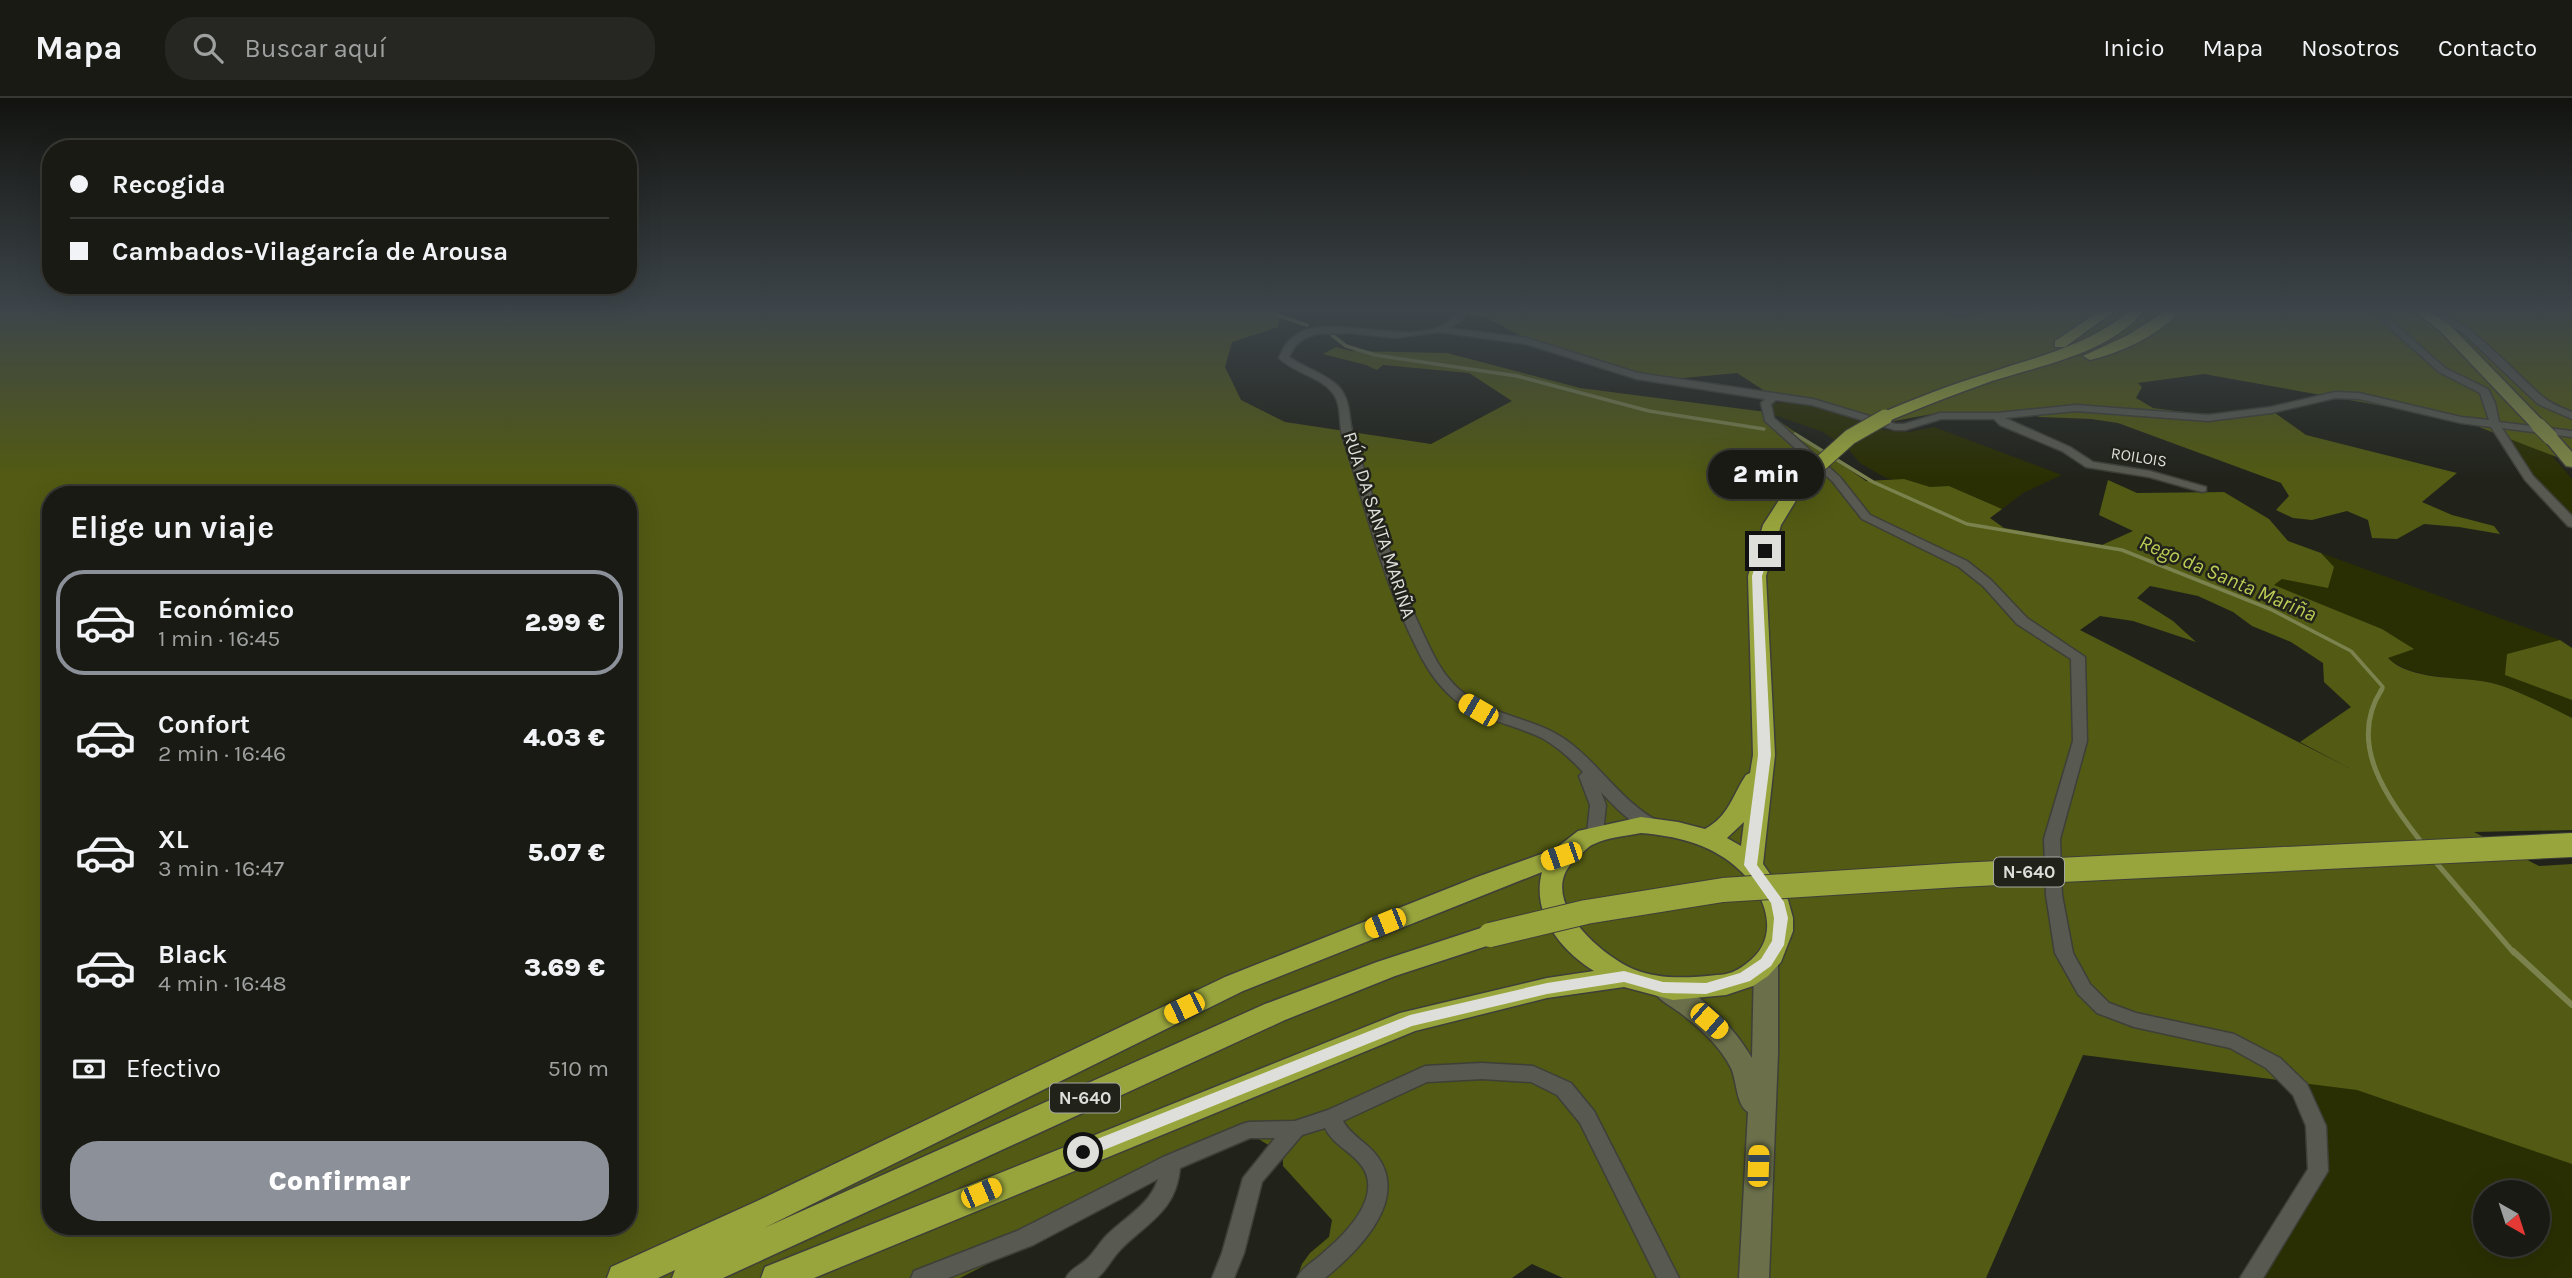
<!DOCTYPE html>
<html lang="es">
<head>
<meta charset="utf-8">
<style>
  :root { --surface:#191a14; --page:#262722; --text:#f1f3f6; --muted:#9fa1a0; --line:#373834; --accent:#8c9099 }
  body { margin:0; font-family:Karla,sans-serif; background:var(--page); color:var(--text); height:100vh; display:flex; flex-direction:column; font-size:26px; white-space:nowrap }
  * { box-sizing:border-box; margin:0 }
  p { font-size:23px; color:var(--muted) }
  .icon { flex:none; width:38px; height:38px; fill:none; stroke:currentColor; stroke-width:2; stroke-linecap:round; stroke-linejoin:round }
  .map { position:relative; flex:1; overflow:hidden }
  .panel { position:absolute; left:42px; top:388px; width:595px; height:749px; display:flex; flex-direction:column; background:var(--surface); border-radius:28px; box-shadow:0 7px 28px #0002,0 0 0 2px var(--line) }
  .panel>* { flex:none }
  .banner { position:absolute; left:42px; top:42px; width:595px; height:154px; border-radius:28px; box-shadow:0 7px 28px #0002,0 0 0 2px var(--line); display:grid; align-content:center; height:154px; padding:0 28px; background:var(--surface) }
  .needle { width:46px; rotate:141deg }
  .controls { position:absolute; left:2473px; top:1082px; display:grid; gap:14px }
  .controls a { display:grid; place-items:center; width:77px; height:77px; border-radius:50%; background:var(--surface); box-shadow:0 7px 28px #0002,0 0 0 2px var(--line); font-size:35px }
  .end { position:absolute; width:32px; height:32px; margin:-16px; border:9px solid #dedfda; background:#111; box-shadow:0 0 0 4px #111 }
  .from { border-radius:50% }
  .bubble { position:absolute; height:49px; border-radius:24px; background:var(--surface); box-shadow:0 7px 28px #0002,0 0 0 2px var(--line); font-size:23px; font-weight:800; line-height:49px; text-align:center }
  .car { position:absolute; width:21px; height:42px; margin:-21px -10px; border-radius:9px; box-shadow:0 0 5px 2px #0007; background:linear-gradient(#f5c518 24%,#345 0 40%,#f5c518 0 76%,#345 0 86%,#f5c518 0) }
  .banner b { display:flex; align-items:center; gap:24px; height:66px; font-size:26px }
  .banner b+b { border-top:2px solid var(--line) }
  .banner i { width:18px; height:18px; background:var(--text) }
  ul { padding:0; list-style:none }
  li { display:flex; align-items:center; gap:21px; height:105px; margin:0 14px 10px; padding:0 14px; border:4px solid transparent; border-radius:28px }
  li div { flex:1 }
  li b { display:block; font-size:26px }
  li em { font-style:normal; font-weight:800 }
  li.active { border-color:var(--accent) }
  li>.icon { width:63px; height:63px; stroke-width:1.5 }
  h2 { padding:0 28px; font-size:32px; line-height:84px }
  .pay { display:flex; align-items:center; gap:18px; height:77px; padding:0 28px; font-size:26px }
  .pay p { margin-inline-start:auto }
  .cta { display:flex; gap:14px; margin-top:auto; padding:14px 28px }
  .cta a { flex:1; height:80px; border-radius:28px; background:var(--accent); color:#fff; font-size:28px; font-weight:800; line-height:80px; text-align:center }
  header { display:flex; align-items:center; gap:42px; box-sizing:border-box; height:98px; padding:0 35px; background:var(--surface); border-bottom:2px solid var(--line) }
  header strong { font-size:33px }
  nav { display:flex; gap:38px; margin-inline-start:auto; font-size:24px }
  .search { width:490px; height:63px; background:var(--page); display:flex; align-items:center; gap:18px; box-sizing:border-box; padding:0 24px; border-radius:28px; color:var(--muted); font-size:26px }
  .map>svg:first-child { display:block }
  .green { fill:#2a2f03; fill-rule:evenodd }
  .forest { fill:#525a13; fill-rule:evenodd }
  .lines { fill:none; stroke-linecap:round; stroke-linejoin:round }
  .stream-far2 { stroke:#7b824e; stroke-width:3.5 }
  .stream-far1 { stroke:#7b824e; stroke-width:5 }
  .stream { stroke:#7b824e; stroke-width:6 }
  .street-casing { stroke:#3e3f39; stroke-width:3 }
  .secondary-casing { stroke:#3e3f39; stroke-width:3 }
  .primary-casing { stroke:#3e3f39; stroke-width:3 }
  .highway-casing { stroke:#3e3f39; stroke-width:3 }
  .street { fill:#585a51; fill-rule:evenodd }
  .secondary { fill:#6b704b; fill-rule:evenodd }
  .primary { fill:#7e8745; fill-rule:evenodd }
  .highway { fill:#98a53d; fill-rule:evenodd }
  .primary-bridge-casing { stroke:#3e3f39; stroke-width:17; stroke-linecap:butt }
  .highway-bridge-far2-casing { stroke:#3e3f39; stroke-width:17; stroke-linecap:butt }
  .highway-bridge-far1-casing { stroke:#3e3f39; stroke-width:22; stroke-linecap:butt }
  .highway-bridge-casing { stroke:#3e3f39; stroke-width:26; stroke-linecap:butt }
  .primary-bridge { stroke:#7e8745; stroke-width:15 }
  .highway-bridge-far2 { stroke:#98a53d; stroke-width:15 }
  .highway-bridge-far1 { stroke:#98a53d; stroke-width:19 }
  .highway-bridge { stroke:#98a53d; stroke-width:24 }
  .route { fill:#dedfda }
  .labels { text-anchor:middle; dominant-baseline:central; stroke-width:5; stroke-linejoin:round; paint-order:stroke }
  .far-street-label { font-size:16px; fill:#dedfda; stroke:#21231b }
  .shield { fill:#21231b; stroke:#a5a7a1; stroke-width:2 }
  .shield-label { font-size:18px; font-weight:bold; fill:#dedfda }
  .street-label { font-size:19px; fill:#dedfda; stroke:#21231b }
  .water-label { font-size:21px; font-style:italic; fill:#bdcc55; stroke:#21231b }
</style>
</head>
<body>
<header>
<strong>Mapa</strong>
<div class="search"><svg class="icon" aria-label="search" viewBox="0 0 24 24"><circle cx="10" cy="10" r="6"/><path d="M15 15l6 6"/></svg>Buscar aquí</div>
<nav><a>Inicio</a><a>Mapa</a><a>Nosotros</a><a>Contacto</a></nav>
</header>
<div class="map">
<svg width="2572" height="1180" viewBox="0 0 2572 1180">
  <rect width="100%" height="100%" fill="#21231b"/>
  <!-- green -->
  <path class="green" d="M1794 303 1811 306 1884 332 1909 334 1934 329 2062 377 2023 395 2002 411 1949 388 1930 389 1886 380 1860 365 1849 352 1823 334 1766 314 1771 306Z
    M2502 330 2532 334 2572 381V422L2529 380Z
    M2321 455 2560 542 2507 556 2572 602V620C2550 609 2510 588 2487 584 2454 578 2414 582 2388 560L2413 551 2382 531 2273 487 2282 481 2333 469Z
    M2273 965 2572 1054V1180H2262L2305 1097 2316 1028ZM2485 1094H2538V1146H2485Z"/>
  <!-- forest -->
  <path class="forest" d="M0 214H1280L1278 229 1232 244 1225 269 1241 302 1285 324 1431 346 1512 303 1469 275 1383 267 1377 272 1366 267 1323 256 1336 249 1351 253 1447 255 1580 290 1766 314 1866 383 1904 381 1930 389 1949 388 2002 411 1990 420 2004 430 2102 447 2133 433 2099 417 2108 382 2137 395 2224 394 2269 421 2288 443 2321 455 2334 469 2328 490 2282 481 2274 487 2382 531 2414 551 2388 560C2411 583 2457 578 2487 584 2510 588 2550 609 2572 620V732L2474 734 2539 768 2572 766V1066L2357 992 2083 957 1986 1180H1563L1532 1166 1512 1180H1297L1302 1166 1310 1155 1329 1139 1332 1122 1283 1068V1056L1247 1034 960 1180H0ZM51 397H628V1129H51ZM2150 488 2198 498 2233 514 2252 528 2291 544 2323 565 2324 584 2351 609 2300 644 2349 670 2080 532 2100 518 2133 523 2196 544 2173 523 2137 500Z
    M1463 214H2572V365L2461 322 2204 276 2138 285 2142 289 2136 300 2153 310 2198 316 2271 312 2306 337 2457 375 2422 404 2452 417 2494 428 2500 436 2459 429 2424 426 2397 441 2372 440 2368 422 2347 413 2312 422 2293 420 2276 412 2289 398 2281 385 2118 325 2091 321 2040 319 2024 314 1983 317 1943 314 1894 323 1876 319 1860 321 1813 304 1774 299 1737 275 1662 282 1527 241 1487 220 1462 216Z
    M2560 542 2572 550V602L2505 577 2507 556Z"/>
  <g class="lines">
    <!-- stream-far2 -->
    <path class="stream-far2" d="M1266 214 1307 227
      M1332 237 1346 248 1375 257 1517 278 1649 313 1764 331
      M1795 336 1873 384 1967 426 2122 452 2270 511 2351 553 2383 589 2380 593"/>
    <!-- stream-far1 -->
    <path class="stream-far1" d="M2382 591C2346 646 2388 701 2422 745
      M2433 761 2514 855"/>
    <!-- stream -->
    <path class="stream" d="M2513 853 2572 907"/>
    <!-- street casing -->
    <g class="street-casing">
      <path id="street" d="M1459 214H1468L1460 224 1449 230 1527 240 1638 275 1813 301 1896 326H1904L1940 315H1997L2076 307 2208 317 2271 309 2335 294 2359 295 2461 319 2489 322 2480 295 2439 274 2372 214H2382L2445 270 2488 291 2495 305 2499 324 2572 333V339L2502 330 2533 378 2572 418V429L2568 428 2525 382 2491 329 2461 325 2359 301 2335 300 2271 315 2208 323 2076 313 2005 320 2070 349 2093 364 2150 373 2206 389V393L2202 394 2149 379 2086 369 2062 353 2000 327 1994 321H1941L1905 332H1895L1812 307 1776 302 1771 306 1774 320 1840 379 1870 417 1967 463 1991 482 2027 520 2085 559 2087 643 2060 741 2062 797 2073 855 2090 886 2109 905 2136 915 2234 936 2280 960 2307 986 2326 1028 2328 1073 2263 1180H2240L2308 1071 2306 1028 2293 997 2266 970 2230 950 2134 929 2097 915 2078 896 2055 855 2046 797 2044 741 2073 643 2071 561 2017 526 1983 488 1959 469 1862 421 1832 383 1765 323 1761 305 1765 301 1637 281 1526 246 1439 234 1395 240 1350 235 1317 236 1305 240 1295 248 1289 259C1304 270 1327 276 1339 289 1352 304 1348 323 1354 340 1375 403 1392 470 1421 531 1429 548 1437 567 1450 582 1481 619 1529 616 1566 642 1600 666 1620 703 1658 723L1660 727 1658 731C1639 736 1613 707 1601 694L1606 707 1603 735 1601 739H1589L1587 735 1590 707 1579 678 1583 674C1571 661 1558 649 1542 640 1504 622 1469 622 1440 587 1426 571 1417 551 1408 532 1380 471 1364 404 1343 340 1338 326 1343 307 1332 294 1319 278 1294 275 1279 260 1281 255 1284 249 1287 245 1320 203 1422 262 1459 214Z
        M1947 214H1976C1969 219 1954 219 1947 214Z
        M2433 214C2462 214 2519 279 2543 299 2551 306 2562 310 2572 314V321L2538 306 2465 237Z
        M1482 965 1533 968 1571 985 1594 1013 1679 1180H1657L1580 1025 1557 997 1531 984 1482 981 1427 984 1343 1023C1350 1037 1368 1045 1377 1058 1410 1102 1358 1153 1325 1180H1297C1302 1169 1315 1163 1324 1154 1344 1137 1379 1103 1365 1073 1356 1055 1333 1048 1325 1030L1302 1037 1262 1084 1244 1155 1234 1180H1212L1222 1155 1243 1080 1275 1040H1250L1180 1070C1176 1113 1148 1124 1121 1151 1112 1160 1107 1172 1097 1180H1066C1070 1171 1078 1169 1086 1162 1094 1155 1099 1145 1107 1137 1125 1119 1150 1107 1158 1081L1033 1147 948 1180H911L914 1173 1017 1133 1163 1059 1242 1026 1249 1024 1295 1023 1328 1012 1425 968Z"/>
    </g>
    <!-- secondary casing -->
    <g class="secondary-casing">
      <path id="secondary" d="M1766 856 1775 859 1778 865V955L1769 1180H1739L1748 1014C1736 1007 1737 983 1731 970 1720 948 1699 929 1679 914 1669 907 1657 901 1651 890L1654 883 1663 880C1699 892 1733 928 1752 960L1754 865 1757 859Z"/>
    </g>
    <!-- primary casing -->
    <g class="primary-casing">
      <path id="primary" d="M2416 214H2430L2450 227 2545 325 2547 328 2545 331H2533L2440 233Z
        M2550 334 2556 336 2572 354V369L2566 368 2542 339Z"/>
    </g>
    <!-- highway casing -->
    <g class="highway-casing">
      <path id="highway" d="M2098 214H2113L2065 249H2055V243Z
        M2128 214H2143C2107 256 2042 267 1992 283 1958 295 1924 308 1891 322H1879L1877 319 1879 316C1914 301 1950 287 1986 276 2036 259 2087 248 2128 214Z
        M2164 214H2179C2158 238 2120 255 2090 262L2083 258 2128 237Z
        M1798 381 1806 386 1781 427 1766 478 1775 657 1763 766 1788 802 1793 820V833L1781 864 1768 878 1753 888 1726 897 1673 902 1624 889 1547 900 1415 933 814 1180H761L765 1169 1400 915 1547 880 1594 873C1560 852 1531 815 1542 774L1243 893 764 1130 1265 906 1377 864 1490 827 1499 830 1503 837 1499 844 1395 878 1285 922 723 1180H672L675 1172 658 1180H607L611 1169 755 1104 1225 879 1477 779 1555 751 1578 733 1641 719 1678 724 1705 731C1729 718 1732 698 1746 677L1750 675 1753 657 1748 478 1763 427 1792 382ZM1744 724 1741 748 1727 740ZM1641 735C1675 738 1708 745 1735 768 1765 793 1784 839 1746 866 1737 873 1728 877 1717 877 1688 880 1660 882 1633 871 1597 855 1532 796 1578 759 1583 755 1588 748 1594 746 1608 739 1627 738 1641 735Z"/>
    </g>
    <!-- street -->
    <use href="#street" class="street"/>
    <!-- secondary -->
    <use href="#secondary" class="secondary"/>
    <!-- primary -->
    <use href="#primary" class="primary"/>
    <!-- highway -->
    <use href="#highway" class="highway"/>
    <!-- primary-bridge casing -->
    <g class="primary-bridge-casing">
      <path id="primary-bridge" d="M2539 328 2550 339"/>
    </g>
    <!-- highway-bridge-far2 casing -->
    <g class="highway-bridge-far2-casing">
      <path id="highway-bridge-far2" d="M1801 383 1850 339 1885 319"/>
    </g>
    <!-- highway-bridge-far1 casing -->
    <g class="highway-bridge-far1-casing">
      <path id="highway-bridge-far1" d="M1798 386 1803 381"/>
    </g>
    <!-- highway-bridge casing -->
    <g class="highway-bridge-casing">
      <path id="highway-bridge" d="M1490 837 1586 814 1723 792 1958 777 2572 747"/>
    </g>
    <!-- primary-bridge -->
    <use href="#primary-bridge" class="primary-bridge"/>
    <!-- highway-bridge-far2 -->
    <use href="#highway-bridge-far2" class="highway-bridge-far2"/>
    <!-- highway-bridge-far1 -->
    <use href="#highway-bridge-far1" class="highway-bridge-far1"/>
    <!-- highway-bridge -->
    <use href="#highway-bridge" class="highway-bridge"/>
  </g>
  <!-- sky -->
  <linearGradient id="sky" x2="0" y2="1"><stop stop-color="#12130f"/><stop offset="0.56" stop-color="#3d454a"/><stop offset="1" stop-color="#3d454a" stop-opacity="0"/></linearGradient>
  <rect width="2572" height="379" fill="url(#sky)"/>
  <!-- route -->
  <path class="route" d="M1765 450 1770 453 1762 478 1771 657 1757 767 1784 804 1788 820 1784 847 1771 868 1750 883 1706 896 1663 895 1624 884 1547 896 1412 928 1089 1058H1077L1075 1054 1077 1049 1410 917 1547 885 1624 873 1663 884 1706 885 1740 875 1761 861 1772 843 1774 820 1771 805 1744 767 1758 657 1752 478 1760 453Z"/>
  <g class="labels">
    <!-- far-street labels -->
    <g class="far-street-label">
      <text transform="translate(2139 359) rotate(9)">ROILOIS</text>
    </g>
    <!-- shield labels -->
    <g class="shield">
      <rect x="1994" y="759.5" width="70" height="29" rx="5"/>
      <rect x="1050" y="985.5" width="70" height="29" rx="5"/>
    </g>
    <g class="shield-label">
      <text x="2029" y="774">N-640</text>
      <text x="1085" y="1000">N-640</text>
    </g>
    <!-- street labels -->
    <g class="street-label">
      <text transform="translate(1379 427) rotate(72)">RÚA DA SANTA MARIÑA</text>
    </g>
    <!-- water labels -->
    <g class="water-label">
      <text transform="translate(2228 480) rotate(23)">Rego da Santa Mariña</text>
    </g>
  </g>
</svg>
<div class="controls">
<a><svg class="needle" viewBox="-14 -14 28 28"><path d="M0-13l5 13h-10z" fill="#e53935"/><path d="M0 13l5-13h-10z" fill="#9fa1a0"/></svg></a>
</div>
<i class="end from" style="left:1083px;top:1054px"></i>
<i class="end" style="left:1765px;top:453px"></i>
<div class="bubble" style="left:1708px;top:352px;width:116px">2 min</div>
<i class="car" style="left:1478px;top:612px;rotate:300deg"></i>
<i class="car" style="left:1561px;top:758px;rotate:251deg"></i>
<i class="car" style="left:1385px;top:825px;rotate:248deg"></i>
<i class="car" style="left:1184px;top:910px;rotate:244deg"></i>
<i class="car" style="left:1709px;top:923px;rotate:131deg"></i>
<i class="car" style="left:1758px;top:1068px;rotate:2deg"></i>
<i class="car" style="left:981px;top:1095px;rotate:67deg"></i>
<div class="banner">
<b><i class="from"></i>Recogida</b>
<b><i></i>Cambados-Vilagarcía de Arousa</b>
</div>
<section class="panel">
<h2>Elige un viaje</h2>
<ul>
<li class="active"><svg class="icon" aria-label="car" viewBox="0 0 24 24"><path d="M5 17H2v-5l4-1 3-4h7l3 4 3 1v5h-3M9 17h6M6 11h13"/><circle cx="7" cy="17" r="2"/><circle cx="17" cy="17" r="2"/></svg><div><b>Económico</b><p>1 min · 16:45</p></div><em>2.99 €</em></li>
<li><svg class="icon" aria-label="car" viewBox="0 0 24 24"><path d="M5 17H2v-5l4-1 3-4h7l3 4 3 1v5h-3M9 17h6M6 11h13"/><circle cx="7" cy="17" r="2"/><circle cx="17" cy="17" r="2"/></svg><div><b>Confort</b><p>2 min · 16:46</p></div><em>4.03 €</em></li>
<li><svg class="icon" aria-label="car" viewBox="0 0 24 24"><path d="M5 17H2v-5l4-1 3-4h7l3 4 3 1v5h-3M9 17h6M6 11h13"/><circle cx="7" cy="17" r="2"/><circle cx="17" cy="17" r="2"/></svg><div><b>XL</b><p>3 min · 16:47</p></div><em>5.07 €</em></li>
<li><svg class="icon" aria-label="car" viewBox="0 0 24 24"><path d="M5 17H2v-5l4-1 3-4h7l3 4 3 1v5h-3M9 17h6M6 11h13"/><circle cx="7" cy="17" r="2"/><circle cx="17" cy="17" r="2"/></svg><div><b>Black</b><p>4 min · 16:48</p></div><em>3.69 €</em></li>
</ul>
<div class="pay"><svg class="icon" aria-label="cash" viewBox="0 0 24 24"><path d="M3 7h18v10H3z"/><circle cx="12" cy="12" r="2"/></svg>Efectivo<p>510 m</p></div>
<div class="cta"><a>Confirmar</a></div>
</section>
</div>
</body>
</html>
